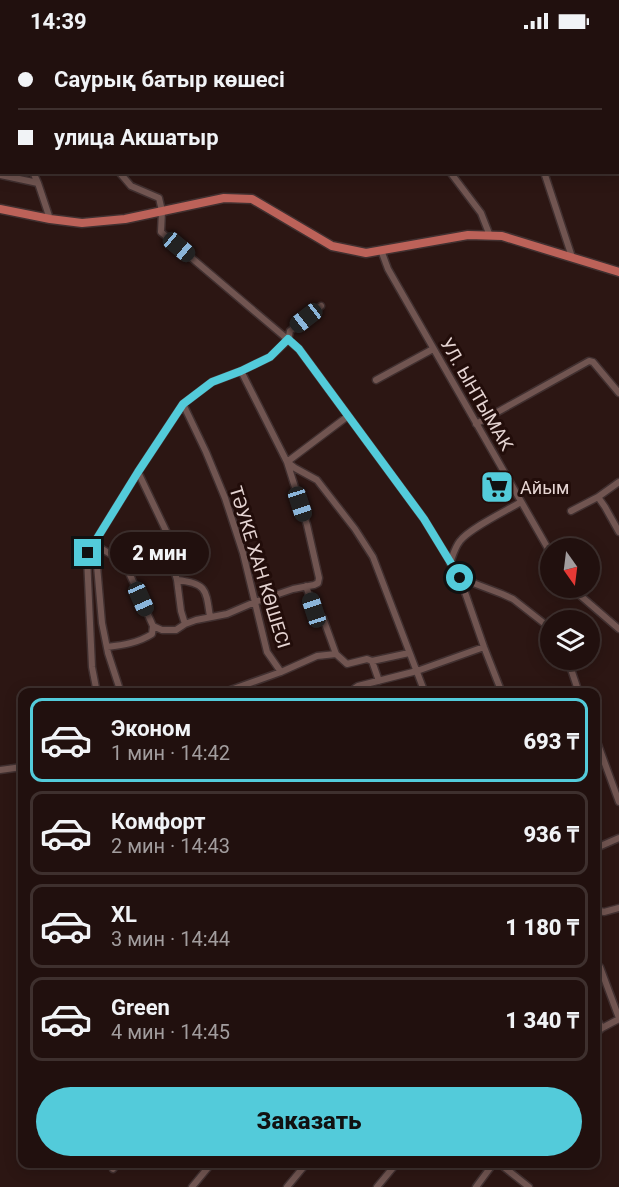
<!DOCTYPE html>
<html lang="ru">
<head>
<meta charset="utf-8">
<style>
  :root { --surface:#21100e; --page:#2d1e1c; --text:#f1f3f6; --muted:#a29d9e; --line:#3e302e; --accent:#53cbda }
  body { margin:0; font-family:Roboto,sans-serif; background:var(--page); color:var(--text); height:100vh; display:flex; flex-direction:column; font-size:22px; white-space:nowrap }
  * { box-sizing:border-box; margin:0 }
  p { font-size:20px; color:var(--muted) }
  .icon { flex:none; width:33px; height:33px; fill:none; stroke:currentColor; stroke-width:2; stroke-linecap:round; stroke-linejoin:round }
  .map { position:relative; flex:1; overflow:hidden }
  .details { position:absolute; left:18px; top:646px; width:582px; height:480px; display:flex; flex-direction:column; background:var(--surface); border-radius:12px; box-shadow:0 3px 15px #0003,0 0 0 2px var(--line) }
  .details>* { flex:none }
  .banner { position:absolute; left:0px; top:0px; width:620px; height:132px; box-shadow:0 3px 15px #0003,0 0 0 2px var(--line); display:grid; align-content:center; height:132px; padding:0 18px; background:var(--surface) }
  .needle { width:39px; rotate:166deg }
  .fabs { position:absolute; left:540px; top:496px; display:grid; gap:12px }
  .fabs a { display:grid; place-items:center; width:60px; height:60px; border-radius:50%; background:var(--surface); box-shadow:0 3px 15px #0003,0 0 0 2px var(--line); font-size:30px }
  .end { position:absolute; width:27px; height:27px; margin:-14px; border:8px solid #53cbda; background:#111; box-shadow:0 0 0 3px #111 }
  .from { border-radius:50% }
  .bubble { position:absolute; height:42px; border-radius:21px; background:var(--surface); box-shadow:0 3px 15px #0003,0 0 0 2px var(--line); font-size:20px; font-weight:800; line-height:42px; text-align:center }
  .car { position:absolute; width:18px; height:36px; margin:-18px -9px; border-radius:8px; box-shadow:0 0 4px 2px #0007; background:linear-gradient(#222 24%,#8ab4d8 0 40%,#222 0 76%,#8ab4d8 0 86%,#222 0) }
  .banner b { display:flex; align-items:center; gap:21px; height:57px; font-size:22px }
  .banner b+b { border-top:2px solid var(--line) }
  .banner i { width:15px; height:15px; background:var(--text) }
  ul { padding:10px 0 0; list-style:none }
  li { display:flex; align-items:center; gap:18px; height:84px; margin:0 12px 9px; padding:0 6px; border:3px solid var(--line); border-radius:12px }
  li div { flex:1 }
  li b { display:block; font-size:22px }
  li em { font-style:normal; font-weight:800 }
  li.current { border-color:var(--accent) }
  li>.icon { width:54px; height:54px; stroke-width:1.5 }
  .primary-button { display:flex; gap:12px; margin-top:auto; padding:12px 18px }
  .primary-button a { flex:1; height:69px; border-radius:36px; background:var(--accent); color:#111; font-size:24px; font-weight:800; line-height:69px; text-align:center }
  .status { display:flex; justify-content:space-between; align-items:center; height:42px; padding:0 30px; background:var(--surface); direction:ltr }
  .status svg { height:16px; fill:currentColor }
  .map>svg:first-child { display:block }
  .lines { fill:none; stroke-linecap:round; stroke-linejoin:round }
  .minor-casing { stroke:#413030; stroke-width:9 }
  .major-casing { stroke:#413030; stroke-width:11 }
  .minor { stroke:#715551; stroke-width:6 }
  .major { stroke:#bc6259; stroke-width:8 }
  .route { stroke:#53cbda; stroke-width:8 }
  .labels { text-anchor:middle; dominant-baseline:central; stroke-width:6; stroke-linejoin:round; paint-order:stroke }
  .street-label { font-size:18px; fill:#e6d5d3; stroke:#220d0a }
  .poi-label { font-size:18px; fill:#e6d5d3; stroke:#220d0a; text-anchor:start }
</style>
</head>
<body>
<div class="status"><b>14:39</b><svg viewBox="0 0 49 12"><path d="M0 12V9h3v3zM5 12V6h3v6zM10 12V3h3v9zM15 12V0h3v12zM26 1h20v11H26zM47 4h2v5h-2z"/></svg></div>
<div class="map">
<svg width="619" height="1145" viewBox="0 0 619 1145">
  <rect width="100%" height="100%" fill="#2c1613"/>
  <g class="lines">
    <!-- minor casing -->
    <g class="minor-casing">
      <path id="minor" d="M206 0 207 2
        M408 0 409 2
        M452 2 457 0
        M618 27H619
        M0 85 2 87
        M0 99 2 100
        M618 117 619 120
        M33 130 38 141
        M119 130 131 144 159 156 162 169 161 190 299 307 424 477 460 536 502 552 513 557 550 586
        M450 130 481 171 490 194
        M544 130 572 215
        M0 133 38 141 50 177
        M381 208 388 227 550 510
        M376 338 433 307
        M183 362 206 410 225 456 243 511 267 610 281 630
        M348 374 287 420 295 426 317 438 355 487 373 515 425 651
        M476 382 589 319 593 320 619 351
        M138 430 168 493 171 504V517L177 538 181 569 185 582
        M598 455 619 440
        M571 469 598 455 605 465 619 490
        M94 502 120 518 126 524 153 584 162 588H176L185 582 196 578 227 572 255 560 293 547 314 543 318 541 319 536 307 483 287 420 241 329
        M94 502 96 512 102 581 108 611 121 651
        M450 521C453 513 455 505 460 499 470 486 506 469 521 460
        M460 536 484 605 502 651
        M177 538C207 541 206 548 210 575
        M306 544 314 568 323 576 336 612
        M573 546 575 549 619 587
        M107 605C123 603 138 601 152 592L153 584
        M568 618 579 651
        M372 619 379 639
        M97 651 92 625 87 515 88 511 138 430 183 362 212 340 241 329 270 315 288 298 290 289 321 264
        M222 651 281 630 317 614 336 612 347 622 367 617 372 619 409 611
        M356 651 355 646 358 644 417 629 484 605
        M596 697 619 760
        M0 728 22 725
        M596 806 619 796
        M596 868 604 870 619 866
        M600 925 619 976
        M596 976 602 986
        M596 991 602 986 619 977
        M500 1122 529 1145
        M113 1127 117 1122
        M192 1145 211 1122
        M287 1145 306 1122
        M377 1145 396 1122
        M476 1145 493 1122"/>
    </g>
    <!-- major casing -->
    <g class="major-casing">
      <path id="major" d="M0 167 50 177 82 181 125 177 224 156 252 157 332 204 366 211 468 193 502 194 619 230"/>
    </g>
    <!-- minor -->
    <use href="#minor" class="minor"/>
    <!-- major -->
    <use href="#major" class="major"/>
  </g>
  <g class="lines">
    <!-- route -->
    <path class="route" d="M88 511 138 430 183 362 212 340 241 329 270 315 288 297 299 307 424 477 460 536"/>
  </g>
  <!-- icons -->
  <defs>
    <g id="supermarket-square" transform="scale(1.725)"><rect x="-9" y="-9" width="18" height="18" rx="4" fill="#53cbda" stroke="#220d0a"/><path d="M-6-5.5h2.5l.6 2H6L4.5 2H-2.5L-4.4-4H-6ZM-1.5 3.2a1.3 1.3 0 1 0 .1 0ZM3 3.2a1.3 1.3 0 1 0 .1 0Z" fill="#111"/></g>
  </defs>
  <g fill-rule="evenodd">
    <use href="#supermarket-square" x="497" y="445"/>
  </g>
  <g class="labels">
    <!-- street labels -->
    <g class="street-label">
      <text transform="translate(477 352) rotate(60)">УЛ. ЫНТЫМАК</text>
      <text transform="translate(260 525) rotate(73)">ТӘУКЕ ХАН КӨШЕСІ</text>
    </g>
    <!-- poi labels -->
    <g class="poi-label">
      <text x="520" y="445">Айым</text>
    </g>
  </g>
</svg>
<div class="fabs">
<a><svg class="needle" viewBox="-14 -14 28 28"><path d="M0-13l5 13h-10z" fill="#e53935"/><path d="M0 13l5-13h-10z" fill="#a29d9e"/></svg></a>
<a><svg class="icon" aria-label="layers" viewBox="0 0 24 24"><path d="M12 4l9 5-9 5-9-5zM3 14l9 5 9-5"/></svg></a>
</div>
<i class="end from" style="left:460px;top:536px"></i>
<i class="end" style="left:88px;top:511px"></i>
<div class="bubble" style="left:110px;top:490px;width:99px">2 мин</div>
<i class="car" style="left:179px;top:205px;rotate:130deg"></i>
<i class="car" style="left:306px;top:276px;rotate:232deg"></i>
<i class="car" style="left:300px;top:462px;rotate:162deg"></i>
<i class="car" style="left:141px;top:557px;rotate:156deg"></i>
<i class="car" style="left:314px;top:568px;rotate:342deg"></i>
<div class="banner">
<b><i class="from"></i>Саурық батыр көшесі</b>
<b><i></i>улица Акшатыр</b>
</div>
<section class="details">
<ul>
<li class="current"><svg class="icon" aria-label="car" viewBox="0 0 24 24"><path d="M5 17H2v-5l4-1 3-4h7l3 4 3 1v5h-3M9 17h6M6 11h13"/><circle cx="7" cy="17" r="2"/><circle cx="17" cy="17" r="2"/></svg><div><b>Эконом</b><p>1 мин · 14:42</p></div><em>693 ₸</em></li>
<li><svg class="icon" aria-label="car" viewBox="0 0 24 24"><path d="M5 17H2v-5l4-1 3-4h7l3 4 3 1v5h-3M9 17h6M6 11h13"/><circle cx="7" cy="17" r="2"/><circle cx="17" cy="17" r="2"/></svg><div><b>Комфорт</b><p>2 мин · 14:43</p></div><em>936 ₸</em></li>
<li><svg class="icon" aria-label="car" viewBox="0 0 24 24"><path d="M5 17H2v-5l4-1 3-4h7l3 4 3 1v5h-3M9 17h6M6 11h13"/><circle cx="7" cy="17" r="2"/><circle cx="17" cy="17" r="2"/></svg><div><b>XL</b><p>3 мин · 14:44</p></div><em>1 180 ₸</em></li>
<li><svg class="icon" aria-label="car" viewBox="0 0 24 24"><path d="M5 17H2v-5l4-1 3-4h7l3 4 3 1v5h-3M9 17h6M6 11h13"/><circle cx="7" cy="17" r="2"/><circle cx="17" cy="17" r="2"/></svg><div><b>Green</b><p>4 мин · 14:45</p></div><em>1 340 ₸</em></li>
</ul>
<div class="primary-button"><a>Заказать</a></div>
</section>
</div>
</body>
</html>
